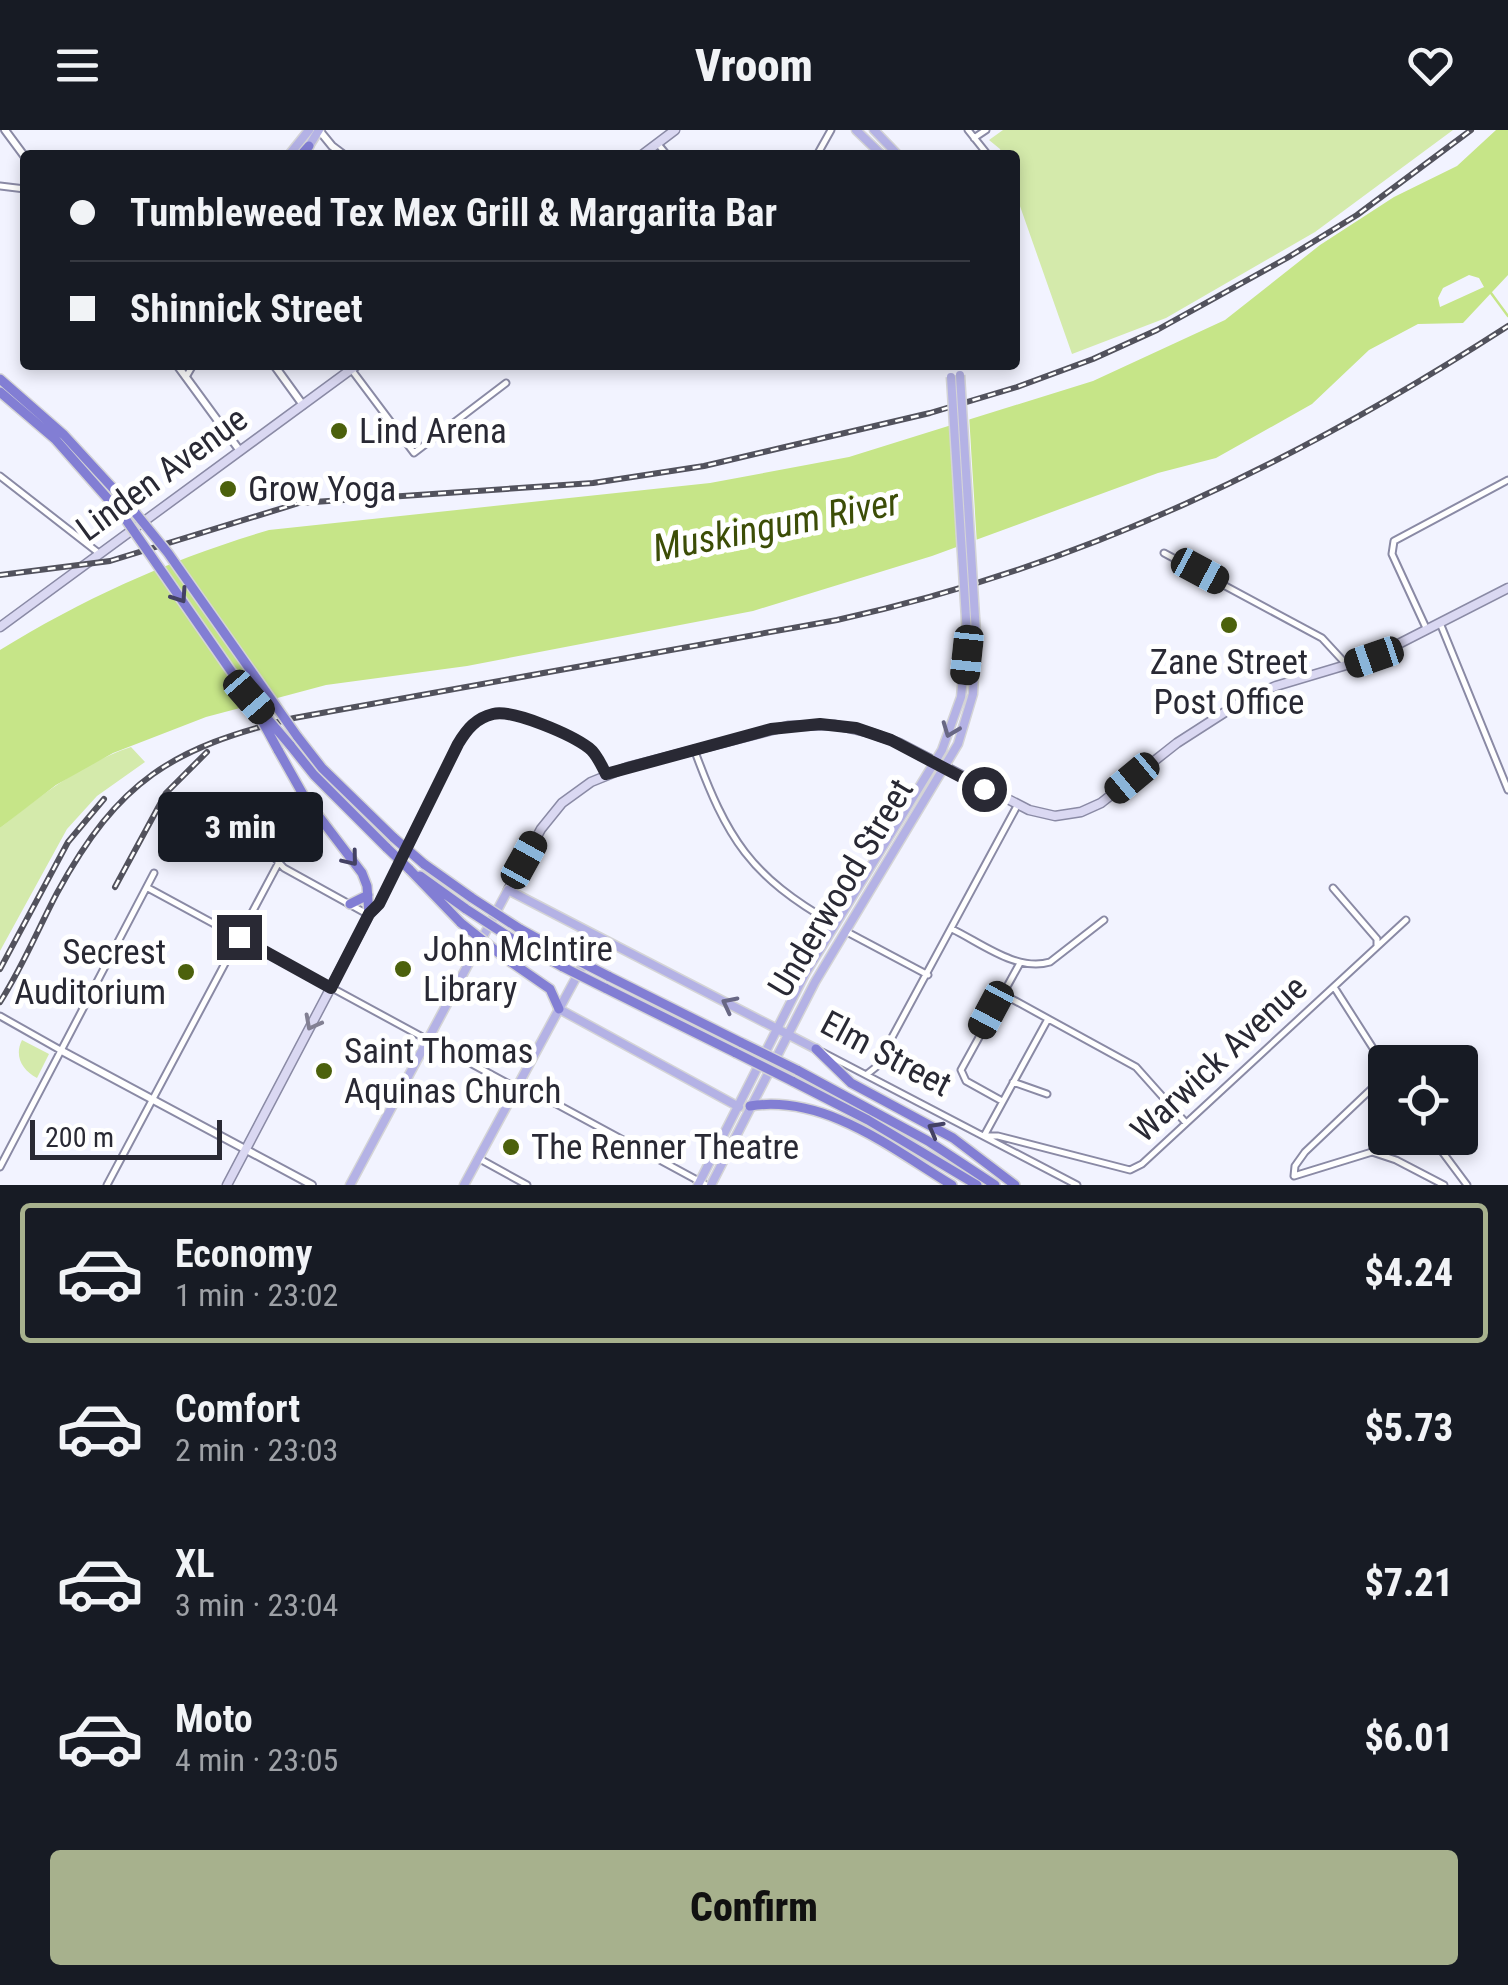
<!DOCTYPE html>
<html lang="en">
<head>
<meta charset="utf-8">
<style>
  :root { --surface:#171b24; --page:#20242c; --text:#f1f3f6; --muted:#9ea1a6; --line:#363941; --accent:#a7b18d }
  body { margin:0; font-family:"Roboto Condensed",sans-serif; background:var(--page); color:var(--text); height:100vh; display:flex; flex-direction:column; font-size:38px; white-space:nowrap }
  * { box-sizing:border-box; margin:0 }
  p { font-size:32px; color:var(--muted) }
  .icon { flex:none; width:55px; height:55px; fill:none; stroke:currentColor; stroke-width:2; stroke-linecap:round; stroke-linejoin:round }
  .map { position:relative; height:1055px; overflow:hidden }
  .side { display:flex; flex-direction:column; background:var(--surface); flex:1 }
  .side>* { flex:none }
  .guide { position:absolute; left:20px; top:20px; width:1000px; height:220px; border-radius:10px; box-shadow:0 5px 15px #0003; display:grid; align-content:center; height:220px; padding:0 50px; background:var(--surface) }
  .buttons { position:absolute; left:1368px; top:915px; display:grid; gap:20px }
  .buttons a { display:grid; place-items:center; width:110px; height:110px; border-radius:10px; background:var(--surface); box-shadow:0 5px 15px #0003; font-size:50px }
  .scale { position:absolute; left:30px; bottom:25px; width:192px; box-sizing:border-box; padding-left:10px; border:5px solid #292934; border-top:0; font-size:28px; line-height:35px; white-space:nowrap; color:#292934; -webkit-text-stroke:8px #fff; paint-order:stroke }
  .end { position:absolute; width:45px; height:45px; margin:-22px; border:12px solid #292934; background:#fff; box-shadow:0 0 0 5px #fff }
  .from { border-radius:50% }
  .bubble { position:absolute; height:70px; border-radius:10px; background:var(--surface); box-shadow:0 5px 15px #0003; font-size:32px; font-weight:800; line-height:70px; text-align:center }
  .car { position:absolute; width:30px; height:60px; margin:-30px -15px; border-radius:12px; box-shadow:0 0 8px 2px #0007; background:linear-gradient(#222 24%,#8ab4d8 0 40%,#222 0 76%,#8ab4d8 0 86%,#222 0) }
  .guide b { display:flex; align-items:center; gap:35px; height:95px; font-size:38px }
  .guide b+b { border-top:2px solid var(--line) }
  .guide i { width:25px; height:25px; background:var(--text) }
  ul { padding:18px 0 0; list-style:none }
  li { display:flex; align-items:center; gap:30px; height:140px; margin:0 20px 15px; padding:0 30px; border:5px solid transparent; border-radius:10px }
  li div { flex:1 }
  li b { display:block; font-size:38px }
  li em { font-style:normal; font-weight:800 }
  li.current { border-color:var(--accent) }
  li>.icon { width:90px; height:90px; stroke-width:1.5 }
  .action { display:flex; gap:20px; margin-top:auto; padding:20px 50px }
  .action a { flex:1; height:115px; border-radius:10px; background:var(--accent); color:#111; font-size:40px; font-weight:800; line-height:115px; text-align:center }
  header { display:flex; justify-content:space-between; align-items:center; height:130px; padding:0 50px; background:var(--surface); font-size:45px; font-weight:800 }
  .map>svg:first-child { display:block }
  .green { fill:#d4eaab }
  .water { fill:#c6e588; fill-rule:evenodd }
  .pier { fill:#f2f3ff }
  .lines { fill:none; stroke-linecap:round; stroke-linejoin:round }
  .stream { stroke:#c6e588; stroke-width:2.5 }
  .minor-casing { stroke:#8a8aa5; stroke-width:9 }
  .tertiary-casing { stroke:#8a8aa5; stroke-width:10 }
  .secondary-casing { stroke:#8a8aa5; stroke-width:11 }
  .primary-casing { stroke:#d4d4d6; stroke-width:11 }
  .motorway-casing { stroke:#d4d4d6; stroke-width:12 }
  .minor { stroke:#fff; stroke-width:5 }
  .tertiary { stroke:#fff; stroke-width:6 }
  .secondary { stroke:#dad8f2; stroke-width:8 }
  .primary { stroke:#b4b2e5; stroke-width:8 }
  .motorway { stroke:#827ed4; stroke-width:9 }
  .rail-casing { stroke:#52525d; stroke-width:6 }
  .rail { stroke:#fff; stroke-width:2.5; stroke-dasharray:8; stroke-linecap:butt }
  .primary-bridge-casing { stroke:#d4d4d6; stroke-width:11; stroke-linecap:butt }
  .motorway-bridge-casing { stroke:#d4d4d6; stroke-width:12; stroke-linecap:butt }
  .primary-bridge { stroke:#b4b2e5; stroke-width:8 }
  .motorway-bridge { stroke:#827ed4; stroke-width:9 }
  .oneway { stroke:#444264 }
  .oneway2 { stroke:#686784 }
  .oneway3 { stroke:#828093 }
  .route { stroke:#292934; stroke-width:12 }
  .poi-dot { fill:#4c610c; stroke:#fff; stroke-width:4 }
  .labels { text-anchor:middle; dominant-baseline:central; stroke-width:10; stroke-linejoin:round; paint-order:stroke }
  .poi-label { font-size:35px; fill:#292934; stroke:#fff; text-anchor:start }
  .street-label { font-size:35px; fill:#292934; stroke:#fff }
  .water-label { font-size:38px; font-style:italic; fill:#3c4d07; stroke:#fff }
</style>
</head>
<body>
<header><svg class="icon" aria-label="menu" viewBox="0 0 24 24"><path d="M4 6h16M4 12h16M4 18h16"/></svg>Vroom<svg class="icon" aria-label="heart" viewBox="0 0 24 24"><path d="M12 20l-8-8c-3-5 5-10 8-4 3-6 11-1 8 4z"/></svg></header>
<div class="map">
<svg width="1508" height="1055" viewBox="0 0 1508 1055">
  <rect width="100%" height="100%" fill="#f2f3ff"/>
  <!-- green -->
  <path class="green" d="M1003 0H1453L1315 102 1166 188 1072 224 1015 62V25H1002L1000 19 989 10Z
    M131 617 145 632 97 666 67 699 0 821V698C40 666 82 633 131 617Z
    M22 910 49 924 37 948C22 940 14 926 22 910Z"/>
  <!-- water -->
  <path class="water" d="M1496 0H1508V145L1463 193 1418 194 1369 220 1312 274 1216 328 1158 343 932 426 753 481 467 536 326 555 206 587 113 623 56 655 0 698V520C84 468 174 428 269 400L710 353 849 327 1093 251 1225 190 1320 115 1394 67 1457 36ZM1469 145 1479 148 1484 157 1440 177 1438 168 1443 158Z"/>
  <!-- pier -->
  <path class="pier" d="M969 285 977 415 957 422 949 291Z"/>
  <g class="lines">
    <!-- stream -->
    <path class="stream" d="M1491 163 1508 186"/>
    <!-- minor casing -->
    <g class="minor-casing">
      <path id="minor" d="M968 0 988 25
        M974 8 986 0
        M657 13 667 25
        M817 25 831 0
        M0 56 25 59
        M351 239 414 323 506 253
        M186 247 193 235
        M0 346 100 424
        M1164 423 1322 508 1346 534
        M1440 493 1508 660
        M1427 500 1392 424 1394 411 1508 350
        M694 619C727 709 750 746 834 794
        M235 704 272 725 284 738 369 785 376 779 458 614C467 599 476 588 493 584 513 579 572 605 589 618 597 624 601 635 606 644
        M148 758 507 953 527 958 706 1055
        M1333 758 1377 809V816
        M952 799C981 813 1017 842 1050 832L1104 790
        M847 802 928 845
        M1334 857 1385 937
        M1001 863 1136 937 1186 993
        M0 886 62 921
        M1048 889 984 1006H998L1130 1040 1142 1034 1406 790
        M822 922 1077 1055
        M866 945 876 937 1017 676
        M1013 952 1047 964
        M1002 971 966 951 961 940 1020 833
        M1432 1008 1467 1055
        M478 1028 527 1055
        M0 1037 154 743
        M1294 1046 1372 1022 1396 1030 1444 1055
        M1294 1046 1295 1036 1305 1022 1385 946
        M107 1055 279 732"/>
    </g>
    <!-- tertiary casing -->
    <g class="tertiary-casing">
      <path id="tertiary" d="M5 0 25 27
        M319 0 332 16 344 25
        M177 235 240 321
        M274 235 303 275
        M62 921 312 1055"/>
    </g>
    <!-- secondary casing -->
    <g class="secondary-casing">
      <path id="secondary" d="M642 25 675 0
        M0 497 357 235
        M508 760 541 699 562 673 591 652 628 637 788 596 835 595 871 603 899 613 1029 680 1055 686 1081 682 1101 673 1177 613 1247 568 1276 556 1373 527 1508 458
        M227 1055 369 785"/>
    </g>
    <!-- primary casing -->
    <g class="primary-casing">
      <path id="primary" d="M856 0 882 25
        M874 0 898 25
        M309 16 319 0
        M289 25 309 0
        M559 879 739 977
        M350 1055 508 760 816 919
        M464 1055 598 807
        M698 1055 805 844 942 620 961 567 967 505
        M711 1055 815 852 958 614 973 564 976 503"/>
    </g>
    <!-- motorway casing -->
    <g class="motorway-casing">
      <path id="motorway" d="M301 25 309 16
        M0 249 64 305 133 380
        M0 262 55 309 124 387
        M297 606 322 638 394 708
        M290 615 314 645 387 718
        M278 620 305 668 362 743 367 756 369 785
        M424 734 472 768
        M409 739 461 793
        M420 746 466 779
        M350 774 368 765
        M520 799 569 826
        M514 810 563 837
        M505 828 550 859 559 879
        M608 846 742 913
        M605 858 736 923
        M816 919 851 953 953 1008 1015 1055
        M797 940 928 1011 995 1055
        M792 951 868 990 977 1055
        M750 976C825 964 892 1019 952 1055"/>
    </g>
    <!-- minor -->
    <use href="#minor" class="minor"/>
    <!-- tertiary -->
    <use href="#tertiary" class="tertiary"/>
    <!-- secondary -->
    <use href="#secondary" class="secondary"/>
    <!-- primary -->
    <use href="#primary" class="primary"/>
    <!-- motorway -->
    <use href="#motorway" class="motorway"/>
    <!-- rail casing -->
    <g class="rail-casing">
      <path id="rail" d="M0 445 110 431 299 373 593 353 704 336 930 283 1017 257 1093 229 1157 200 1287 128 1357 85 1471 0
        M115 757 166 663 207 622
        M0 839 68 712 104 669
        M0 872C22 838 38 799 57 763 119 650 171 618 294 588L837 490C1083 436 1297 332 1508 196"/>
    </g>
    <!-- rail -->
    <use href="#rail" class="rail"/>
    <!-- primary-bridge casing -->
    <g class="primary-bridge-casing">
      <path id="primary-bridge" d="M960 245 976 503
        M951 247 967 505"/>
    </g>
    <!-- motorway-bridge casing -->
    <g class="motorway-bridge-casing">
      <path id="motorway-bridge" d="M133 380 168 423 297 606
        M124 387 249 567 290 615
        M260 587 278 620
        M394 708 424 734
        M387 718 409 739
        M472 768 520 799
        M466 779 514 810
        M461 793 505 828
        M569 826 608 846
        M563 837 605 858
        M742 913 797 940
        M736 923 792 951"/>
    </g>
    <!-- primary-bridge -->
    <use href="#primary-bridge" class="primary-bridge"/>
    <!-- motorway-bridge -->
    <use href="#motorway-bridge" class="motorway-bridge"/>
  </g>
  <!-- one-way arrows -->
  <defs><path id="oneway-chevron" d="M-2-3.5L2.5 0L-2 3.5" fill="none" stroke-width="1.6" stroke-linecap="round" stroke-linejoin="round" transform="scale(2.5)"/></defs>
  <g class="oneway">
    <use href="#oneway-chevron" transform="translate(180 466) rotate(56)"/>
    <use href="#oneway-chevron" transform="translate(351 729) rotate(51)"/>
    <use href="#oneway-chevron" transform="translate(935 999) rotate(-151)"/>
  </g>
  <g class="oneway2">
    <use href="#oneway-chevron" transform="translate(950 600) rotate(111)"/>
    <use href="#oneway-chevron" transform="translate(729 874) rotate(-153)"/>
  </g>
  <use class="oneway3" href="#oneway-chevron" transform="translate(312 893) rotate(118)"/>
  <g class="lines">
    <!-- route -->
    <path class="route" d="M239 807 331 858 369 784 379 774 458 614C467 599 476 588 493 584 513 579 572 605 589 618 597 624 601 635 606 644L771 599 820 594 856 598 891 610 984 659"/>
  </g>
  <!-- markers -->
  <g class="poi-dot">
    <circle cx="339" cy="301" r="10"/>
    <circle cx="228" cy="359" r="10"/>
    <circle cx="1229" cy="495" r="10"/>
    <circle cx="403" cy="839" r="10"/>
    <circle cx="186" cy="842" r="10"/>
    <circle cx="324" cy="941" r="10"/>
    <circle cx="511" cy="1017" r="10"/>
  </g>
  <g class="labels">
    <!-- poi labels -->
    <g class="poi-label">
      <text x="359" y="301">Lind Arena</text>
      <text x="248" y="359">Grow Yoga</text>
      <text x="1229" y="532" text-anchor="middle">Zane Street<tspan x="1229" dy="40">Post Office</tspan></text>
      <text x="423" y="819">John McIntire<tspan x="423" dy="40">Library</tspan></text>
      <text x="166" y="822" text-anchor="end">Secrest<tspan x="166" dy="40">Auditorium</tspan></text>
      <text x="344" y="921">Saint Thomas<tspan x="344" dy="40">Aquinas Church</tspan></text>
      <text x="531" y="1017">The Renner Theatre</text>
    </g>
    <!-- street labels -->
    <g class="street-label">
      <text transform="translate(162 344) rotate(-36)">Linden Avenue</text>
      <text transform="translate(841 758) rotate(-59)">Underwood Street</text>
      <text transform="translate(886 924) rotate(28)">Elm Street</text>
      <text transform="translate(1219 929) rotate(-43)">Warwick Avenue</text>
    </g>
    <!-- water labels -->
    <g class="water-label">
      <text transform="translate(776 395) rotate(-11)">Muskingum River</text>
    </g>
  </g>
</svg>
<div class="buttons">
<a><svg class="icon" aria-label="locate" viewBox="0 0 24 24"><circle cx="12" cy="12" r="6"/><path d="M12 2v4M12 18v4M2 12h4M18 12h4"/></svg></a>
</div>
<div class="scale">200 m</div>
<i class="end from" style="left:984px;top:659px"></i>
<i class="end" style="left:239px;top:807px"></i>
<div class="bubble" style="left:158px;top:662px;width:165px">3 min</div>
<i class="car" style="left:1200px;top:441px;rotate:118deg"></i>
<i class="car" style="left:967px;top:525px;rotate:186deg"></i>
<i class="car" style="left:1374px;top:527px;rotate:251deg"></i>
<i class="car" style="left:249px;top:567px;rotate:139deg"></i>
<i class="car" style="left:1132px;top:648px;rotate:230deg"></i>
<i class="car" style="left:524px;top:730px;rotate:29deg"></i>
<i class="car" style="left:991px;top:880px;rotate:208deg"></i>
<div class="guide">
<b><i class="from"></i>Tumbleweed Tex Mex Grill &amp; Margarita Bar</b>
<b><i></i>Shinnick Street</b>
</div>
</div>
<section class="side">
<ul>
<li class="current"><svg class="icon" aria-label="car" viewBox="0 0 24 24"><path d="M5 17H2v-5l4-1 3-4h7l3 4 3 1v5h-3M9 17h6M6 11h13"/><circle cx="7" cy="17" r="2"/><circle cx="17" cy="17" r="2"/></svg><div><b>Economy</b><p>1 min · 23:02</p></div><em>$4.24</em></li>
<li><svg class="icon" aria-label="car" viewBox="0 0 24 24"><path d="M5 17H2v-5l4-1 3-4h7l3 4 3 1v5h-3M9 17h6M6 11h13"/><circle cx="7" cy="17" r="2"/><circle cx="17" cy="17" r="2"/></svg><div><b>Comfort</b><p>2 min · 23:03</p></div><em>$5.73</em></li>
<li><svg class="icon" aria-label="car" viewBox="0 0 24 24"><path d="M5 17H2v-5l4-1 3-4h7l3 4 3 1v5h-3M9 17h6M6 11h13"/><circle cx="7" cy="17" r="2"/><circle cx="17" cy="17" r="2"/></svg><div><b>XL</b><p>3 min · 23:04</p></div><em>$7.21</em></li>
<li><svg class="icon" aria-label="car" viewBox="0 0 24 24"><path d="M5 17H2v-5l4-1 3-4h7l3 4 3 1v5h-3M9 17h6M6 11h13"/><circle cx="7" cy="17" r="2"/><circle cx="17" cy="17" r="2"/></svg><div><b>Moto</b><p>4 min · 23:05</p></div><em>$6.01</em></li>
</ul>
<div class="action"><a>Confirm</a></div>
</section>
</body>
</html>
